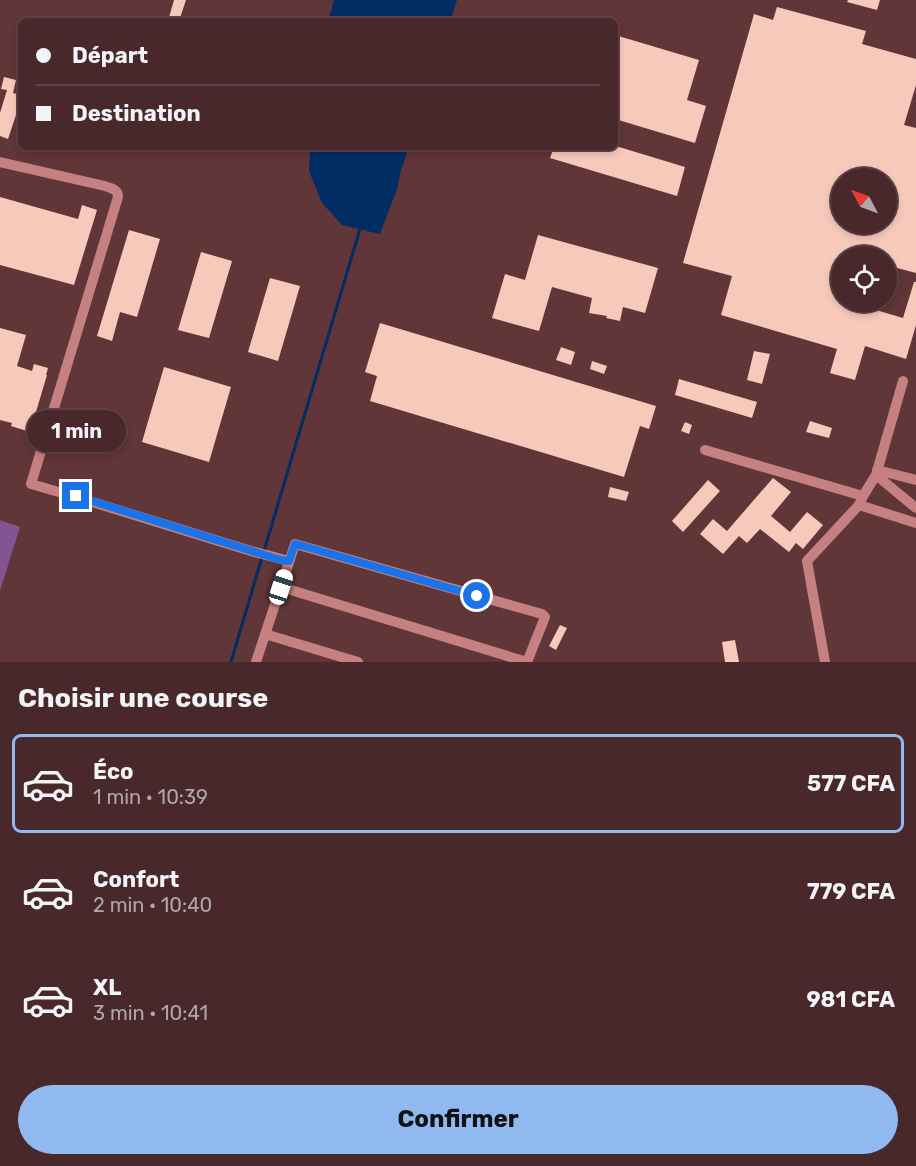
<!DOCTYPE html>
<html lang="fr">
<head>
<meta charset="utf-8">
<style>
  :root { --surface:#48282a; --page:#523436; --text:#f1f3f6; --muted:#b1a6a8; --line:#604447; --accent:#90b9f0 }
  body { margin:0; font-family:Rubik,sans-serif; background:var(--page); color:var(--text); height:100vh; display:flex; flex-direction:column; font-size:22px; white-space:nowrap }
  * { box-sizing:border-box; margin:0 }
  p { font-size:20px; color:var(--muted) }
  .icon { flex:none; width:33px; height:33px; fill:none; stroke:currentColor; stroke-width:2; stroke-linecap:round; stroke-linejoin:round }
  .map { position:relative; height:662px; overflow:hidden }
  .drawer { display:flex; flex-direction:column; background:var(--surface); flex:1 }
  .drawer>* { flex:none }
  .banner { position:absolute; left:18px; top:18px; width:600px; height:132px; border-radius:9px; box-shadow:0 3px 9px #0003,0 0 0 2px var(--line); display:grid; align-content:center; height:132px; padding:0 18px; background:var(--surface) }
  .needle { width:39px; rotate:311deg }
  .buttons { position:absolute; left:831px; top:168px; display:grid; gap:12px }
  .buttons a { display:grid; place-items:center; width:66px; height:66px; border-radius:50%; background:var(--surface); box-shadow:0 3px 9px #0003,0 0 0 2px var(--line); font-size:30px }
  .end { position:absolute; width:27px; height:27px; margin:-14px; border:8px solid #1a73e8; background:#fff; box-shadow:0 0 0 3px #fff }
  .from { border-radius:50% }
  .bubble { position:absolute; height:42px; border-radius:21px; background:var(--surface); box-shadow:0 3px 9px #0003,0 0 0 2px var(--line); font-size:20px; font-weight:700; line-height:42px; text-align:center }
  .car { position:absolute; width:18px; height:36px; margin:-18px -9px; border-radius:8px; box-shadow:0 0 4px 2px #0007; background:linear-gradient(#fff 24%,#345 0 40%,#fff 0 76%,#345 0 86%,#fff 0) }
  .banner b { display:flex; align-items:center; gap:21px; height:57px; font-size:22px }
  .banner b+b { border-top:2px solid var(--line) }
  .banner i { width:15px; height:15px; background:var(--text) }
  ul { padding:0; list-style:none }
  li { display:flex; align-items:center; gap:18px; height:99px; margin:0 12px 9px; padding:0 6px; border:3px solid transparent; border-radius:9px }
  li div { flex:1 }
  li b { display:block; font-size:22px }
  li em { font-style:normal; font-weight:700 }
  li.active { border-color:var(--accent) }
  li>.icon { width:54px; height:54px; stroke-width:1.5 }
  h2 { padding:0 18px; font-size:27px; line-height:72px }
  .cta { display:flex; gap:12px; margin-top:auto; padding:12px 18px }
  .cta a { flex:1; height:69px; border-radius:36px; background:var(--accent); color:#111; font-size:24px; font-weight:700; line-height:69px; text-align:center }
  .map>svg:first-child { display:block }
  .green { fill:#835392 }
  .water { fill:#022c64 }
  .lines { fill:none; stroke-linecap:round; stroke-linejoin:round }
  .stream { stroke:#022c64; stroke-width:3 }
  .building { fill:#f6c9bb; fill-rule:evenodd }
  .minor { stroke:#c68081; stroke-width:10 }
  .route { stroke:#1a73e8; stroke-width:8 }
</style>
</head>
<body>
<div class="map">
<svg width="916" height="662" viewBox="0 0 916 662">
  <rect width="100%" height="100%" fill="#603638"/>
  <!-- green -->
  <path class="green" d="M0 520 20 527 0 591Z"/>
  <!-- water -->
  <path class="water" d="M334 0H457L450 21H328Z
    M310 147H409L401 170 397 189 380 234 342 225 322 203 309 171Z"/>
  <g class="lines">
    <!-- stream -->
    <path class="stream" d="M264 551 360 229
      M231 662 262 557"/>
  </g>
  <!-- building -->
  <path class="building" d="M174 0H186L179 21H168Z
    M848 0H880L877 10 847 2Z
    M777 7 866 31 862 44 916 59V85L904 125 916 128V273L886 265V256H842V302H878L876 310 903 318 914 282H916V325L906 359 865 346 855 380 830 373 837 349 721 315 732 276 683 263 754 14 773 20ZM842 178H886V224H842Z
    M615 35 699 60 687 100 706 106 695 143 615 119Z
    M4 77 16 80 13 93 21 95V110L18 109 8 139 0 136V113L7 90 1 89Z
    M554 147H619L685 167 677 196 550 158Z
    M0 197 78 219 82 205 97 210 74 285 0 265Z
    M129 230 160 239 137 317 120 312 112 341 97 336Z
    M538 235 658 268 645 313 623 307 620 321 606 318 607 316 589 313 592 298 552 287 539 331 492 318 505 274 525 280Z
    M201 252 232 261 209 338 178 330Z
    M270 278 300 286 278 361 248 352Z
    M380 323 656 406 649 429 640 426 624 477 370 401 377 376 365 372Z
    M0 328 26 335 17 366 32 371 34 364 48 368 46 375H47L30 432 11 426 12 423 0 420Z
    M561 347 575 352 571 365 556 360Z
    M754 351 770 354 762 384 747 380Z
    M592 361 607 366 604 374 590 369Z
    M164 367 231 387 209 462 142 442Z
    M679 379 757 402 752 418 675 395Z
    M810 421 832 428 829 438 806 432Z
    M685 422 692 425 689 434 681 431Z
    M773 478 791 492 771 516 790 532 807 512 823 525 803 549 796 543 789 552 760 529 747 543 739 536 723 554 700 534 713 519 727 531Z
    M708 480 720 491 683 532 672 521Z
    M610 487 629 492 626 501 608 497Z
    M560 625 567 628 556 650 549 646Z
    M735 640 739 662H725L722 642Z"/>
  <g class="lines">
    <!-- minor -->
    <path class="minor" d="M0 162 105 186C112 189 118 189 118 197L31 484 76 497 251 551 289 561
      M705 450 863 496
      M877 470 916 480
      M876 475 916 508
      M859 505 916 523
      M281 587 527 662
      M265 634 358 662
      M256 662 295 544 542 614 545 617 527 662
      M825 662 807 561 859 505 863 496 876 475 903 381"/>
  </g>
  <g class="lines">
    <!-- route -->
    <path class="route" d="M76 496 281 560 289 561 295 544 303 546 477 596"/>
  </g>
</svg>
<div class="buttons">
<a><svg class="needle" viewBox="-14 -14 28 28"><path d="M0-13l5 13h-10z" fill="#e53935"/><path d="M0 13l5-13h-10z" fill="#b1a6a8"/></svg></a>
<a><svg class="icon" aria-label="locate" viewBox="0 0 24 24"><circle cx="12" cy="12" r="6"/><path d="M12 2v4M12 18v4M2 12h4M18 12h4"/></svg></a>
</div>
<i class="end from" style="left:477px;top:596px"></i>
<i class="end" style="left:76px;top:496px"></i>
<div class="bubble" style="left:27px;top:410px;width:99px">1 min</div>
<i class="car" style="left:281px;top:587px;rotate:18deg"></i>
<div class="banner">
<b><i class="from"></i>Départ</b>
<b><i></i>Destination</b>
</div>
</div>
<section class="drawer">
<h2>Choisir une course</h2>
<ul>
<li class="active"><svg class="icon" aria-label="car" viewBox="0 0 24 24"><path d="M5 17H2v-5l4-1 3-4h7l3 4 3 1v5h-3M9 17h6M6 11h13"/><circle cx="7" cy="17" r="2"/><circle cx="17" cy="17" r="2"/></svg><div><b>Éco</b><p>1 min · 10:39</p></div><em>577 CFA</em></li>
<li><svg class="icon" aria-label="car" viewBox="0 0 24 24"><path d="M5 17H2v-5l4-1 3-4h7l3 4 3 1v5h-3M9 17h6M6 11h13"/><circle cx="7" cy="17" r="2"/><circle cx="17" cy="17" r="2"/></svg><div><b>Confort</b><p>2 min · 10:40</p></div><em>779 CFA</em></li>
<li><svg class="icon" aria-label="car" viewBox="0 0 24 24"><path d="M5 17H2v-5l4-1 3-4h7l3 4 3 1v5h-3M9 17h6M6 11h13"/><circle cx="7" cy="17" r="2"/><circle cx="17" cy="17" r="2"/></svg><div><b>XL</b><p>3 min · 10:41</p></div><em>981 CFA</em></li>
</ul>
<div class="cta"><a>Confirmer</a></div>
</section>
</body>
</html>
